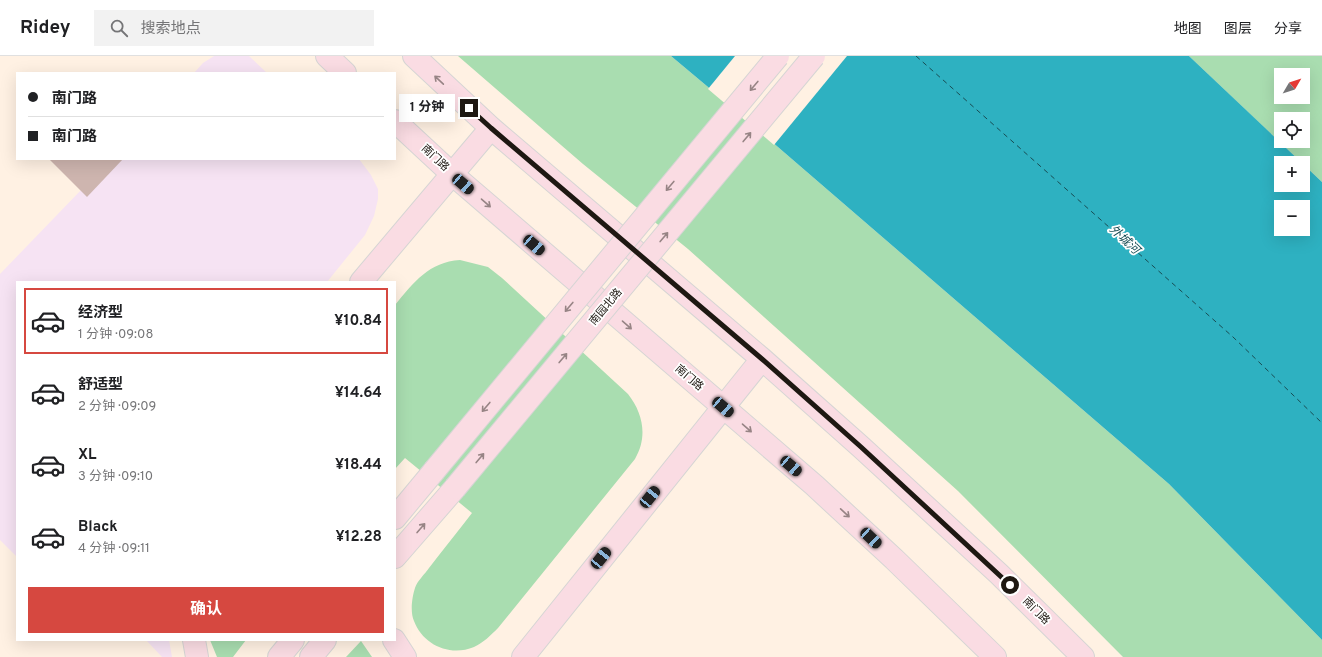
<!DOCTYPE html>
<html lang="zh">
<head>
<meta charset="utf-8">
<style>
  :root { --surface:#fff; --page:#f2f2f2; --text:#202124; --muted:#757577; --line:#e0e0e0; --accent:#d64840 }
  body { margin:0; font-family:Overpass,"Noto Sans SC",sans-serif; background:var(--page); color:var(--text); height:100vh; display:flex; flex-direction:column; font-size:15px; white-space:nowrap }
  * { box-sizing:border-box; margin:0 }
  p { font-size:13px; color:var(--muted) }
  .icon { flex:none; width:22px; height:22px; fill:none; stroke:currentColor; stroke-width:2; stroke-linecap:round; stroke-linejoin:round }
  .map { position:relative; flex:1; overflow:hidden }
  .details { position:absolute; left:16px; top:225px; width:380px; height:360px; display:flex; flex-direction:column; background:var(--surface); border-radius:0px; box-shadow:0 4px 16px #0002 }
  .details>* { flex:none }
  .guide { position:absolute; left:16px; top:16px; width:380px; height:88px; border-radius:0px; box-shadow:0 4px 16px #0002; display:grid; align-content:center; height:88px; padding:0 12px; background:var(--surface) }
  .needle { width:26px; rotate:51deg }
  .buttons { position:absolute; left:1274px; top:12px; display:grid; gap:8px }
  .buttons a { display:grid; place-items:center; width:36px; height:36px; border-radius:0px; background:var(--surface); box-shadow:0 4px 16px #0002; font-size:20px }
  .end { position:absolute; width:18px; height:18px; margin:-9px; border:5px solid #1e1812; background:#fff; box-shadow:0 0 0 2px #fff }
  .from { border-radius:50% }
  .bubble { position:absolute; height:28px; border-radius:0px; background:var(--surface); box-shadow:0 4px 16px #0002; font-size:13px; font-weight:700; line-height:28px; text-align:center }
  .car { position:absolute; width:12px; height:24px; margin:-12px -6px; border-radius:5px; box-shadow:0 0 3px 1px #0007; background:linear-gradient(#222 24%,#8ab4d8 0 40%,#222 0 76%,#8ab4d8 0 86%,#222 0) }
  .guide b { display:flex; align-items:center; gap:14px; height:38px; font-size:15px }
  .guide b+b { border-top:1px solid var(--line) }
  .guide i { width:10px; height:10px; background:var(--text) }
  ul { padding:7px 0 0; list-style:none }
  li { display:flex; align-items:center; gap:12px; height:66px; margin:0 8px 6px; padding:0 4px; border:2px solid transparent; border-radius:0px }
  li div { flex:1 }
  li b { display:block; font-size:15px }
  li em { font-style:normal; font-weight:700 }
  li.on { border-color:var(--accent) }
  li>.icon { width:36px; height:36px; stroke-width:1.5 }
  .primary-button { display:flex; gap:8px; margin-top:auto; padding:8px 12px }
  .primary-button a { flex:1; height:46px; border-radius:0px; background:var(--accent); color:#fff; font-size:16px; font-weight:700; line-height:46px; text-align:center }
  header { display:flex; align-items:center; gap:24px; box-sizing:border-box; height:56px; padding:0 20px; background:var(--surface); border-bottom:1px solid var(--line) }
  header strong { font-size:19px }
  nav { display:flex; gap:22px; margin-inline-start:auto; font-size:14px }
  .search { width:280px; height:36px; background:var(--page); display:flex; align-items:center; gap:10px; box-sizing:border-box; padding:0 14px; border-radius:0px; color:var(--muted); font-size:15px }
  .map>svg:first-child { display:block }
  .commercial { fill:#f6e3f3 }
  .green { fill:#a9ddb0; fill-rule:evenodd }
  .water { fill:#2eb1c1; fill-rule:evenodd }
  .pier { fill:#fff1e3 }
  .lines { fill:none; stroke-linecap:round; stroke-linejoin:round }
  .ferry { stroke:#184d54; stroke-width:1; stroke-dasharray:5 4; stroke-linecap:butt }
  .building { fill:#ceb5af }
  .major-casing { stroke:#d6d5d4; stroke-width:24 }
  .major { stroke:#fadce3; stroke-width:22 }
  .major-bridge-casing { stroke:#d6d5d4; stroke-width:24; stroke-linecap:butt }
  .major-bridge { stroke:#fadce3; stroke-width:22 }
  .oneway { stroke:#978485 }
  .route { stroke:#1e1812; stroke-width:5 }
  .labels { text-anchor:middle; dominant-baseline:central; stroke-width:3.5; stroke-linejoin:round; paint-order:stroke }
  .street-label { font-size:11px; fill:#1e1812; stroke:#fff }
  .water-label { font-size:12px; font-style:italic; fill:#184d54; stroke:#fff }
</style>
</head>
<body>
<header>
<strong>Ridey</strong>
<div class="search"><svg class="icon" aria-label="search" viewBox="0 0 24 24"><circle cx="10" cy="10" r="6"/><path d="M15 15l6 6"/></svg>搜索地点</div>
<nav><a>地图</a><a>图层</a><a>分享</a></nav>
</header>
<div class="map">
<svg width="1322" height="601" viewBox="0 0 1322 601">
  <rect width="100%" height="100%" fill="#fff1e3"/>
  <!-- commercial -->
  <path class="commercial" d="M214 0H249L267 17H194L203 7Z
    M111 103H359L371 119 378 133V143L374 160 365 179 327 226H17V501L0 484V218Z
    M146 584H169L172 601H162Z"/>
  <!-- green -->
  <path class="green" d="M458 0H671L714 36 1169 428 1322 584V601H1123L958 435 688 193 583 108Z
    M1189 0H1322V126ZM1281 19H1303V41H1281ZM1281 63H1303V85H1281Z
    M460 204 488 211 502 222 628 338C643 357 648 381 635 403L498 572C491 579 483 587 474 591 450 601 423 589 414 565 410 557 412 541 415 532 417 525 425 518 429 512 443 494 458 475 472 457L405 402 395 413V249C414 226 429 206 460 204Z
    M210 584H246L233 601H217Z
    M361 585 372 601H346Z"/>
  <!-- water -->
  <path class="water" d="M671 0H1189L1302 107H1281V129H1303V108L1322 126V584L1169 428 714 36ZM1281 151H1303V173H1281Z"/>
  <!-- pier -->
  <path class="pier" d="M735 0H847L774 89 708 33Z"/>
  <g class="lines">
    <!-- ferry -->
    <path class="ferry" d="M916 0 1233 281 1322 367"/>
  </g>
  <!-- building -->
  <path class="building" d="M49 103H123L87 141Z"/>
  <g class="lines">
    <!-- major casing -->
    <g class="major-casing">
      <path id="major" d="M327 0 345 17
        M414 0 491 72 762 303 861 391 999 518 1083 601
        M395 65 452 118 814 429 894 503 995 601
        M361 226 491 72
        M395 462 434 415
        M395 501 455 432
        M194 584 197 601
        M394 584 405 601
        M279 601 293 584
        M311 601 325 584
        M523 601 762 303"/>
    </g>
    <!-- major -->
    <use href="#major" class="major"/>
    <!-- major-bridge casing -->
    <g class="major-bridge-casing">
      <path id="major-bridge" d="M434 415 778 0
        M455 432 814 0"/>
    </g>
    <!-- major-bridge -->
    <use href="#major-bridge" class="major-bridge"/>
  </g>
  <!-- one-way arrows -->
  <defs><path id="oneway-shaft" d="M-6 0H5M1.5-3L5.5 0L1.5 3" fill="none" stroke-width="1.6" stroke-linecap="round" stroke-linejoin="round"/></defs>
  <g class="oneway">
    <use href="#oneway-shaft" transform="translate(439 24) rotate(-137)"/>
    <use href="#oneway-shaft" transform="translate(754 30) rotate(130)"/>
    <use href="#oneway-shaft" transform="translate(747 81) rotate(-50)"/>
    <use href="#oneway-shaft" transform="translate(670 130) rotate(130)"/>
    <use href="#oneway-shaft" transform="translate(486 147) rotate(41)"/>
    <use href="#oneway-shaft" transform="translate(664 181) rotate(-50)"/>
    <use href="#oneway-shaft" transform="translate(569 251) rotate(130)"/>
    <use href="#oneway-shaft" transform="translate(627 269) rotate(41)"/>
    <use href="#oneway-shaft" transform="translate(563 302) rotate(-50)"/>
    <use href="#oneway-shaft" transform="translate(486 351) rotate(130)"/>
    <use href="#oneway-shaft" transform="translate(747 372) rotate(41)"/>
    <use href="#oneway-shaft" transform="translate(480 402) rotate(-50)"/>
    <use href="#oneway-shaft" transform="translate(845 457) rotate(43)"/>
    <use href="#oneway-shaft" transform="translate(421 472) rotate(-49)"/>
  </g>
  <g class="lines">
    <!-- route -->
    <path class="route" d="M469 52 491 72 762 303 861 391 1010 529"/>
  </g>
  <g class="labels">
    <!-- street labels -->
    <g class="street-label">
      <text transform="translate(435 102) rotate(43)">南门路</text>
      <text transform="translate(606 251) rotate(-50)">南园北路</text>
      <text transform="translate(689 322) rotate(41)">南门路</text>
      <text transform="translate(1036 555) rotate(45)">南门路</text>
    </g>
    <!-- water labels -->
    <g class="water-label">
      <text transform="translate(1124 184) rotate(43)">外城河</text>
    </g>
  </g>
</svg>
<div class="buttons">
<a><svg class="needle" viewBox="-14 -14 28 28"><path d="M0-13l5 13h-10z" fill="#e53935"/><path d="M0 13l5-13h-10z" fill="#757577"/></svg></a>
<a><svg class="icon" aria-label="locate" viewBox="0 0 24 24"><circle cx="12" cy="12" r="6"/><path d="M12 2v4M12 18v4M2 12h4M18 12h4"/></svg></a>
<a>+</a>
<a>−</a>
</div>
<i class="end from" style="left:1010px;top:529px"></i>
<i class="end" style="left:469px;top:52px"></i>
<div class="bubble" style="left:399px;top:38px;width:56px">1 分钟</div>
<i class="car" style="left:463px;top:128px;rotate:131deg"></i>
<i class="car" style="left:534px;top:189px;rotate:131deg"></i>
<i class="car" style="left:723px;top:351px;rotate:131deg"></i>
<i class="car" style="left:791px;top:410px;rotate:131deg"></i>
<i class="car" style="left:650px;top:441px;rotate:39deg"></i>
<i class="car" style="left:871px;top:482px;rotate:133deg"></i>
<i class="car" style="left:601px;top:502px;rotate:39deg"></i>
<div class="guide">
<b><i class="from"></i>南门路</b>
<b><i></i>南门路</b>
</div>
<section class="details">
<ul>
<li class="on"><svg class="icon" aria-label="car" viewBox="0 0 24 24"><path d="M5 17H2v-5l4-1 3-4h7l3 4 3 1v5h-3M9 17h6M6 11h13"/><circle cx="7" cy="17" r="2"/><circle cx="17" cy="17" r="2"/></svg><div><b>经济型</b><p>1 分钟 · 09:08</p></div><em>¥10.84</em></li>
<li><svg class="icon" aria-label="car" viewBox="0 0 24 24"><path d="M5 17H2v-5l4-1 3-4h7l3 4 3 1v5h-3M9 17h6M6 11h13"/><circle cx="7" cy="17" r="2"/><circle cx="17" cy="17" r="2"/></svg><div><b>舒适型</b><p>2 分钟 · 09:09</p></div><em>¥14.64</em></li>
<li><svg class="icon" aria-label="car" viewBox="0 0 24 24"><path d="M5 17H2v-5l4-1 3-4h7l3 4 3 1v5h-3M9 17h6M6 11h13"/><circle cx="7" cy="17" r="2"/><circle cx="17" cy="17" r="2"/></svg><div><b>XL</b><p>3 分钟 · 09:10</p></div><em>¥18.44</em></li>
<li><svg class="icon" aria-label="car" viewBox="0 0 24 24"><path d="M5 17H2v-5l4-1 3-4h7l3 4 3 1v5h-3M9 17h6M6 11h13"/><circle cx="7" cy="17" r="2"/><circle cx="17" cy="17" r="2"/></svg><div><b>Black</b><p>4 分钟 · 09:11</p></div><em>¥12.28</em></li>
</ul>
<div class="primary-button"><a>确认</a></div>
</section>
</div>
</body>
</html>
